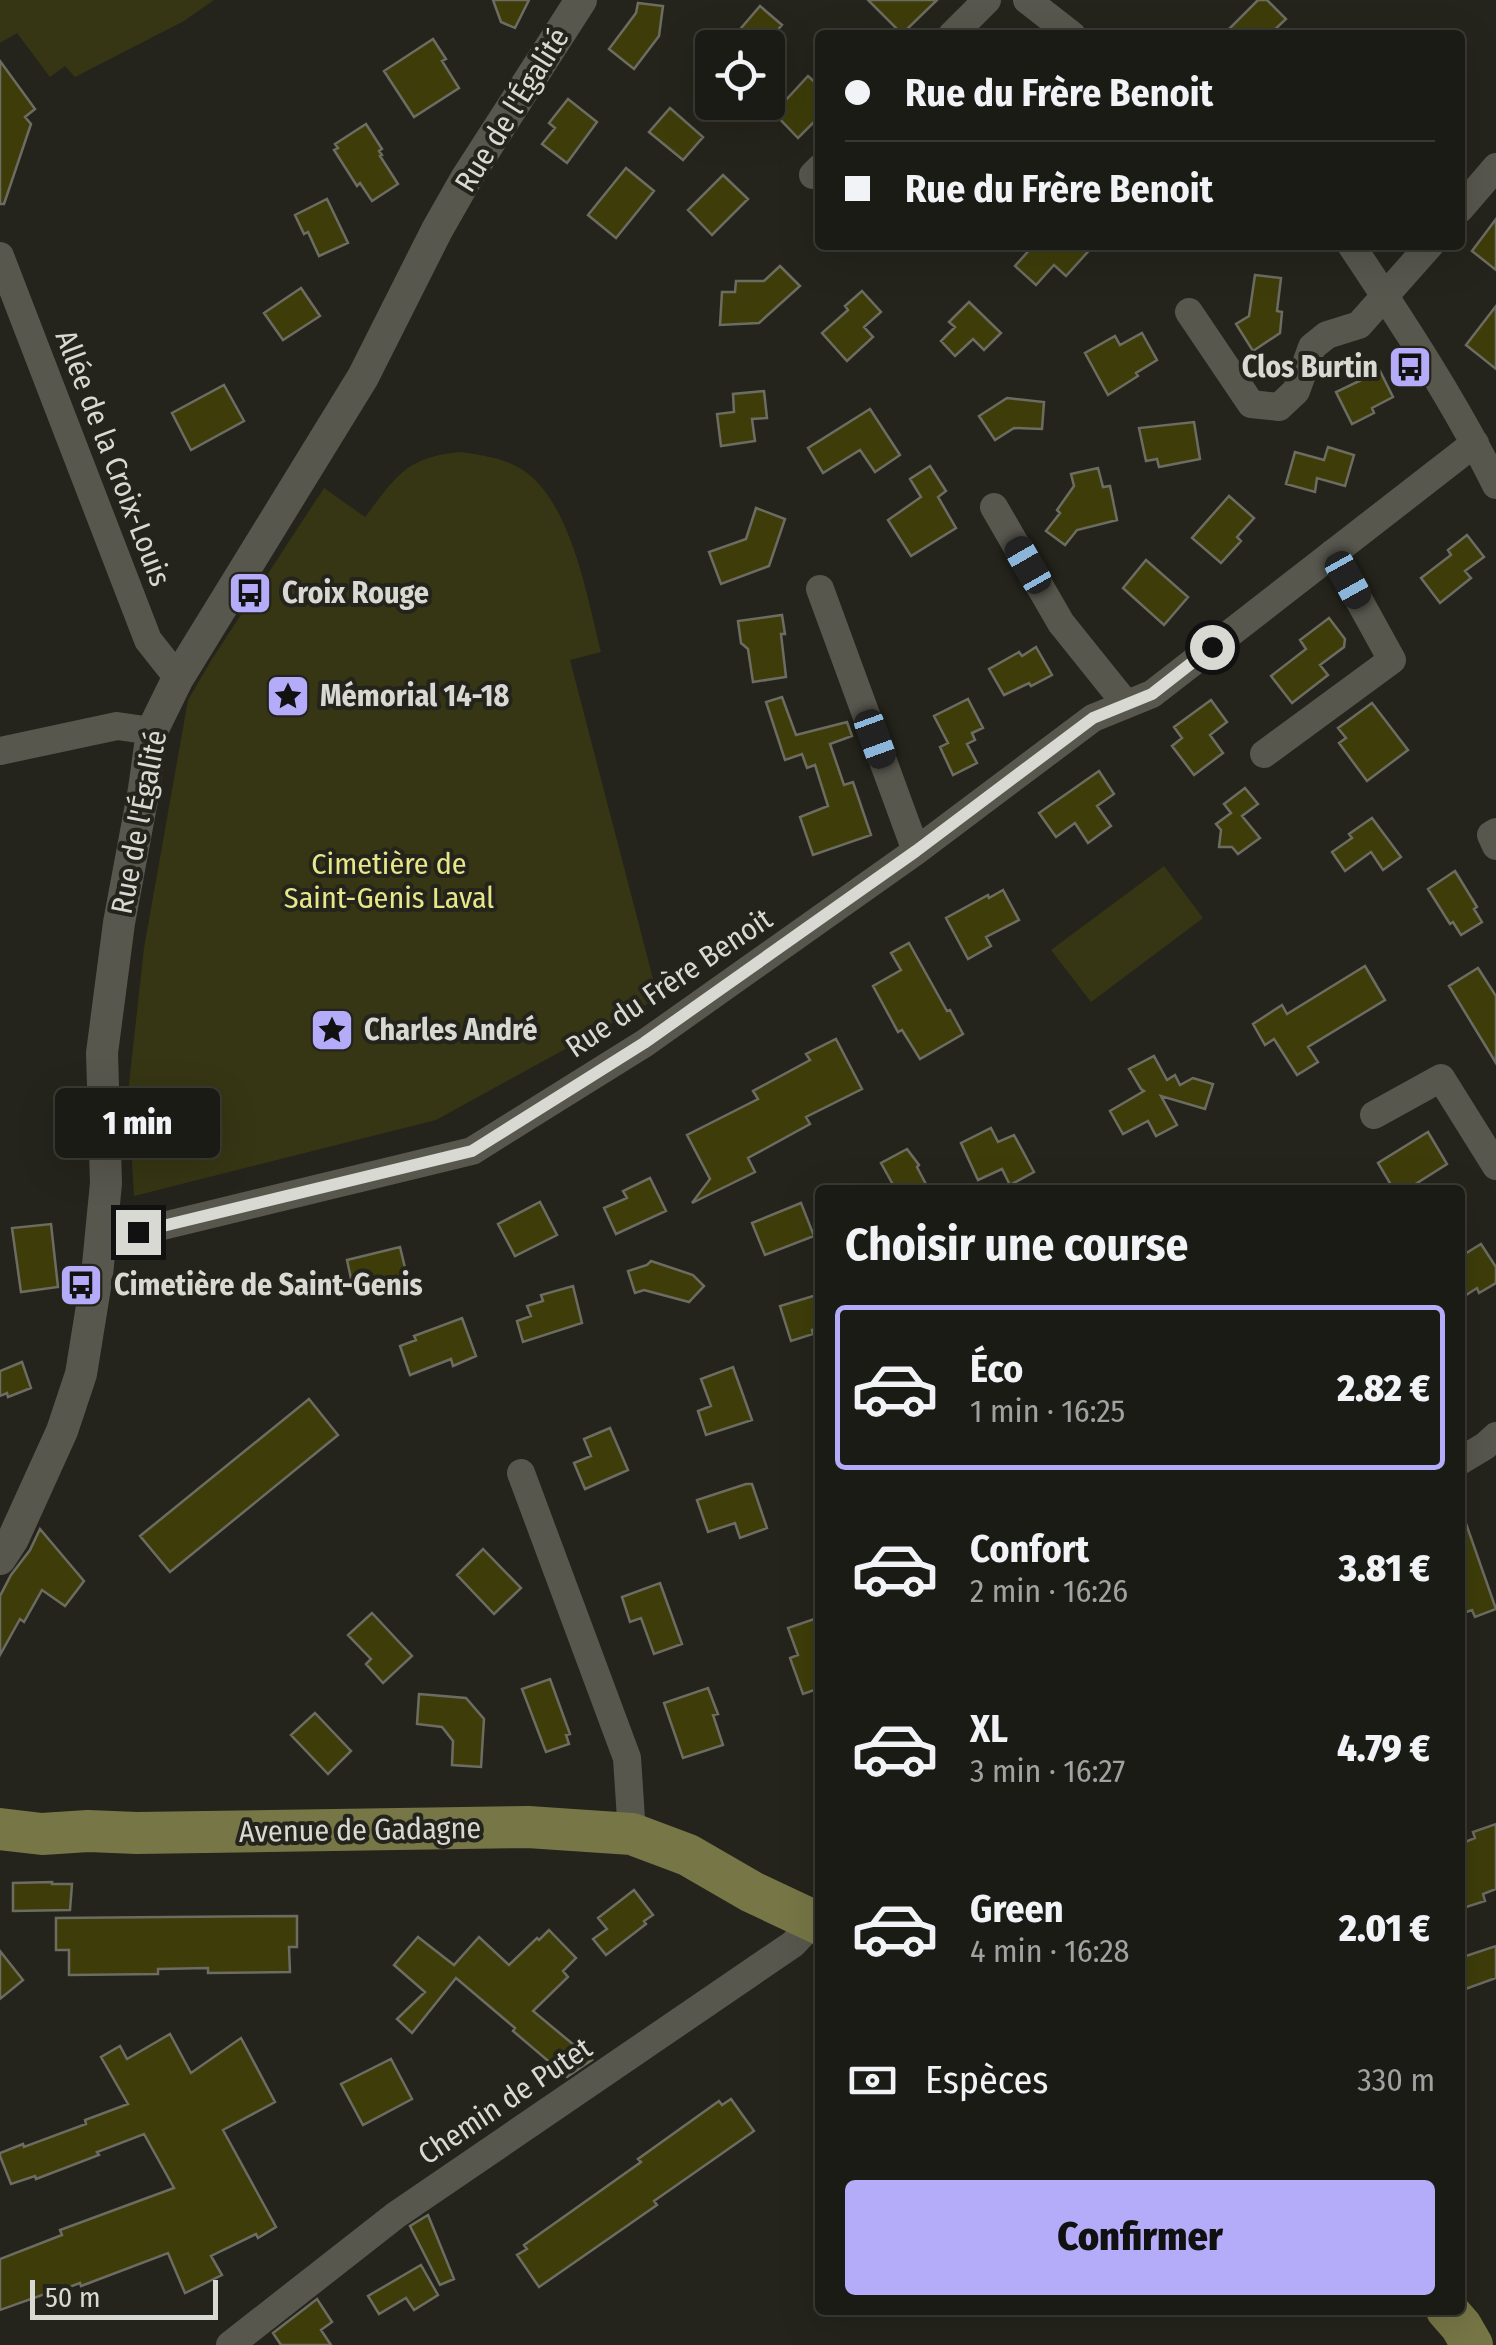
<!DOCTYPE html>
<html lang="fr">
<head>
<meta charset="utf-8">
<style>
  :root { --surface:#1b1b15; --page:#282822; --text:#f1f3f6; --muted:#a0a1a0; --line:#393934; --accent:#b4acf9 }
  body { margin:0; font-family:"Fira Sans Condensed",sans-serif; background:var(--page); color:var(--text); height:100vh; display:flex; flex-direction:column; font-size:38px; white-space:nowrap }
  * { box-sizing:border-box; margin:0 }
  p { font-size:32px; color:var(--muted) }
  .icon { flex:none; width:55px; height:55px; fill:none; stroke:currentColor; stroke-width:2; stroke-linecap:round; stroke-linejoin:round }
  .map { position:relative; flex:1; overflow:hidden }
  .details { position:absolute; left:815px; top:1185px; width:650px; height:1130px; display:flex; flex-direction:column; background:var(--surface); border-radius:10px; box-shadow:0 10px 40px #0002,0 0 0 2px var(--line) }
  .details>* { flex:none }
  .banner { position:absolute; left:815px; top:30px; width:650px; height:220px; border-radius:10px; box-shadow:0 10px 40px #0002,0 0 0 2px var(--line); display:grid; align-content:center; height:220px; padding:0 30px; background:var(--surface) }
  .tools { position:absolute; left:695px; top:30px; display:grid; gap:20px }
  .tools a { display:grid; place-items:center; width:90px; height:90px; border-radius:10px; background:var(--surface); box-shadow:0 10px 40px #0002,0 0 0 2px var(--line); font-size:50px }
  .scale { position:absolute; left:30px; bottom:25px; width:188px; box-sizing:border-box; padding-left:10px; border:5px solid #d9d9d4; border-top:0; font-size:28px; line-height:35px; white-space:nowrap; color:#d9d9d4; -webkit-text-stroke:8px #24241c; paint-order:stroke }
  .end { position:absolute; width:45px; height:45px; margin:-22px; border:12px solid #d9d9d4; background:#111; box-shadow:0 0 0 5px #111 }
  .from { border-radius:50% }
  .bubble { position:absolute; height:70px; border-radius:10px; background:var(--surface); box-shadow:0 10px 40px #0002,0 0 0 2px var(--line); font-size:32px; font-weight:800; line-height:70px; text-align:center }
  .car { position:absolute; width:30px; height:60px; margin:-30px -15px; border-radius:12px; box-shadow:0 0 8px 2px #0007; background:linear-gradient(#222 24%,#8ab4d8 0 40%,#222 0 76%,#8ab4d8 0 86%,#222 0) }
  .banner b { display:flex; align-items:center; gap:35px; height:95px; font-size:38px }
  .banner b+b { border-top:2px solid var(--line) }
  .banner i { width:25px; height:25px; background:var(--text) }
  ul { padding:0; list-style:none }
  li { display:flex; align-items:center; gap:30px; height:165px; margin:0 20px 15px; padding:0 10px; border:5px solid transparent; border-radius:10px }
  li div { flex:1 }
  li b { display:block; font-size:38px }
  li em { font-style:normal; font-weight:800 }
  li.current { border-color:var(--accent) }
  li>.icon { width:90px; height:90px; stroke-width:1.5 }
  h2 { padding:0 30px; font-size:45px; line-height:120px }
  .pay { display:flex; align-items:center; gap:25px; height:110px; padding:0 30px; font-size:38px }
  .pay p { margin-inline-start:auto }
  .cta { display:flex; gap:20px; margin-top:auto; padding:20px 30px }
  .cta a { flex:1; height:115px; border-radius:10px; background:var(--accent); color:#111; font-size:40px; font-weight:800; line-height:115px; text-align:center }
  .map>svg:first-child { display:block }
  .green { fill:#363614 }
  .building { fill:#3e3d0a; stroke:#6c6c62; stroke-width:2.5 }
  .lines { fill:none; stroke-linecap:round; stroke-linejoin:round }
  .minor { stroke:#57574e; stroke-width:28 }
  .tertiary { stroke:#57574e; stroke-width:32 }
  .primary { stroke:#767646; stroke-width:42 }
  .route { stroke:#d9d9d4; stroke-width:12 }
  .labels { text-anchor:middle; dominant-baseline:central; stroke-width:8; stroke-linejoin:round; paint-order:stroke }
  .street-label { font-size:30px; fill:#d9d9d4; stroke:#24241c }
  .poi-label { font-size:30px; font-weight:bold; fill:#d9d9d4; stroke:#24241c; text-anchor:start }
  .park-label { font-size:30px; fill:#e7e789; stroke:#24241c }
</style>
</head>
<body>
<div class="map">
<svg width="1496" height="2345" viewBox="0 0 1496 2345">
  <rect width="100%" height="100%" fill="#24241c"/>
  <!-- green -->
  <path class="green" d="M0 0H214L184 21 75 77 65 66 50 77 17 33 0 43Z
    M461 452C479 455 497 457 514 465 570 491 587 597 601 652L570 660 658 998 436 1120 134 1196 128 1093 144 948 188 700 212 659 324 488 365 517C397 476 405 457 461 452Z
    M1164 866 1203 918 1091 1002 1051 950Z"/>
  <!-- building -->
  <path class="building" d="M493 0H529L515 28 501 22Z
    M868 0H937L902 34Z
    M1258 0H1267L1286 19 1269 35H1223Z
    M638 3 663 6 659 36 634 69 609 49 636 13Z
    M760 6 782 25 762 48H734L742 38 736 34Z
    M433 39 446 59 442 61 459 88 414 117 384 71Z
    M0 61 35 109 25 117 31 124 4 204H0Z
    M808 76 820 87V116L798 138 774 113Z
    M568 99 597 122 567 163 542 144 555 128 549 123Z
    M670 108 703 137 683 160 649 132Z
    M366 124 382 149 379 151 382 155 380 156 398 184 372 201 360 183 357 186 334 150 338 148 335 144Z
    M626 168 654 191 616 238 588 215Z
    M723 175 748 199 712 235 688 210Z
    M327 199 348 243 319 256 308 232 304 234 295 215Z
    M1496 219V270L1472 251Z
    M1030 245H1094L1066 276 1054 265 1036 285 1015 266 1032 247Z
    M780 266 800 286 759 323 720 325 722 292H735L736 281H764Z
    M1255 275 1281 278 1277 311 1282 312 1280 333 1253 351 1236 324 1249 316Z
    M301 288 320 316 283 340 264 313Z
    M862 291 881 312 864 327 873 337 847 361 822 333 848 310 845 306Z
    M969 302 1001 333 984 350 973 339 955 356 941 341 955 327 949 322Z
    M1496 306V369L1466 345Z
    M1142 333 1157 360 1136 373 1138 376 1108 395 1085 353 1115 336 1120 345Z
    M1380 371 1393 397 1372 408 1374 413 1352 424 1336 392Z
    M224 385 244 421 191 450 172 413Z
    M764 391 767 418 752 419 755 441 721 446 717 414 734 412 733 394Z
    M1007 398 1044 402 1042 429 1014 428 995 440 979 416Z
    M870 409 900 455 875 472 860 450 823 473 808 448Z
    M1194 422 1200 459 1159 467 1157 459 1146 461 1139 428Z
    M1328 447 1354 455 1345 486 1317 478 1315 492 1286 484 1295 452 1324 460Z
    M930 466 946 491 938 497 956 528 911 556 888 520 921 497 910 479Z
    M1098 468 1103 487 1110 486 1117 520 1077 530 1065 545 1046 531 1060 513 1057 510 1074 486 1071 474Z
    M1229 496 1254 518 1237 537 1241 541 1221 563 1192 538Z
    M756 508 785 519 769 566 721 584 709 552 746 539Z
    M1467 535 1484 557 1465 571 1471 578 1440 603 1421 578 1451 555 1448 550Z
    M1146 560 1188 597 1164 625 1123 588Z
    M782 615 785 634H781L786 677 753 682 748 649 741 643 738 621Z
    M1329 618 1345 639 1344 647 1320 665 1328 675 1292 703 1271 676 1306 649 1300 640Z
    M1036 647 1052 675 1031 686 1029 683 1004 695 989 669 1019 652 1022 656Z
    M782 697 796 735 847 722 852 736 830 744 844 785 853 782 871 835 813 855 800 817 828 806 815 765 807 768 802 754 785 760 766 702Z
    M968 699 983 728 972 733 975 740 967 744 977 763 953 775 940 747 948 743 934 716Z
    M1211 700 1227 722 1210 735 1223 753 1194 775 1172 746 1182 738 1174 727Z
    M1372 703 1408 750 1367 781 1339 743 1346 738 1338 728Z
    M1099 771 1114 794 1097 806 1111 826 1088 843 1075 823 1056 837 1039 813Z
    M1245 788 1258 804 1242 816 1260 838 1238 854 1232 847H1219L1221 830 1216 824 1231 813 1224 804Z
    M1372 818 1401 857 1383 870 1371 852 1345 871 1332 852 1352 838 1349 834Z
    M1455 871 1477 907 1474 909 1482 922 1461 935 1453 922 1450 924 1428 889Z
    M1003 890 1019 920 986 937 991 946 968 959 946 918 988 895 989 898Z
    M909 943 947 1011 950 1010 963 1034 920 1059 902 1030 898 1032 873 986 901 970 891 953Z
    M1365 966 1385 1000 1308 1047 1318 1062 1297 1075 1274 1039 1265 1045 1253 1024 1282 1005 1287 1014Z
    M1478 968 1496 996V1063L1449 986Z
    M836 1039 862 1089 806 1117 810 1124 748 1158 755 1172 692 1203 710 1179 687 1135 758 1099 753 1091 810 1060 806 1054Z
    M1154 1056 1167 1080 1175 1075 1180 1085 1193 1078 1213 1084 1205 1109 1161 1096 1177 1125 1156 1136 1148 1121 1123 1134 1110 1111 1144 1091 1141 1089 1129 1069Z
    M991 1128 998 1142 1014 1135 1034 1172 1010 1185 1002 1169 978 1180 961 1143Z
    M1428 1132 1447 1164 1406 1190H1394L1378 1163Z
    M907 1149 919 1165 917 1167 929 1190H896L881 1163Z
    M650 1178 666 1211 616 1234 604 1208 627 1198 623 1191Z
    M540 1202 557 1235 515 1256 498 1224Z
    M801 1203 814 1236 765 1255 752 1223Z
    M51 1224 58 1287 21 1292 12 1228Z
    M1481 1244 1496 1267V1283L1479 1293 1477 1288 1460 1299V1257Z
    M400 1247 408 1280 381 1287 380 1282 353 1288 347 1260Z
    M651 1261 693 1275 704 1286 689 1302 644 1290 635 1293 628 1271 647 1265Z
    M573 1286 582 1323 523 1342 517 1321 531 1316 527 1306 543 1301 541 1295Z
    M820 1294V1327L812 1330 813 1334 791 1341 780 1306Z
    M462 1318 476 1356 453 1366 451 1359 410 1375 400 1346 416 1340 414 1336Z
    M22 1362 31 1388 8 1397 7 1393 0 1396V1371Z
    M733 1367 752 1420 706 1435 698 1411 711 1406 701 1379Z
    M309 1399 338 1435 170 1572 140 1536Z
    M610 1428 628 1470 585 1489 574 1463 591 1456 584 1439Z
    M746 1484H752L767 1528 740 1538 735 1523 708 1532 697 1500Z
    M1460 1515H1463L1496 1609 1475 1617 1472 1610 1460 1614Z
    M40 1529 84 1581 65 1606 42 1590 24 1622 20 1619 0 1655V1596L11 1575 30 1550Z
    M483 1549 521 1588 494 1614 457 1575Z
    M660 1583 682 1644 654 1654 641 1618 630 1622 622 1597Z
    M372 1613 412 1656 383 1683 366 1664 371 1659 348 1635Z
    M820 1617V1688L803 1694 790 1658 798 1655 788 1628Z
    M550 1679 570 1734 566 1735 569 1744 546 1752 522 1689Z
    M708 1688 718 1714 713 1715 723 1745 683 1758 664 1703Z
    M419 1694 466 1698 484 1719 481 1767 452 1765 453 1741 442 1727 417 1724Z
    M315 1713 351 1751 328 1774 291 1735Z
    M1496 1824V1889L1483 1894 1485 1901 1460 1909V1844L1475 1838 1473 1832Z
    M52 1882V1884H72L70 1910 13 1911V1883Z
    M634 1890 653 1915 644 1921 646 1924 606 1955 593 1939 607 1929 598 1918Z
    M297 1916V1947H289L290 1972 208 1973V1968L158 1969V1974L69 1975V1950H56V1918Z
    M549 1930 576 1958 563 1971 568 1977 533 2011 592 2060 567 2077 513 2031 515 2028 456 1978 412 2033 397 2019 425 1992 394 1965 418 1937 454 1965 479 1937 509 1965 537 1938 539 1940Z
    M1496 1946V1978L1460 1991V1958Z
    M0 1951 23 1980 0 1999Z
    M170 2034 191 2073 241 2038 275 2102 223 2130 276 2227 258 2238 256 2234 211 2256 222 2275 185 2293 168 2253 81 2286 80 2283 56 2292V2290L0 2310V2259L62 2235 60 2230 174 2188 144 2134 97 2152 99 2155 36 2179 35 2176 11 2184 0 2156V2153L23 2144 24 2147 86 2124 85 2120 128 2104 101 2057 120 2046 127 2059Z
    M391 2059 412 2099 363 2125 341 2084Z
    M731 2099 754 2131 654 2201 657 2205 539 2287 517 2255 527 2249 524 2245 641 2162 638 2159 719 2101 722 2105Z
    M428 2215 454 2279 440 2285 410 2226Z
    M421 2265 438 2295 414 2310 406 2298 379 2314 368 2296Z
    M317 2299 332 2322 321 2330 331 2345H281L273 2333Z"/>
  <g class="lines">
    <!-- minor -->
    <path class="minor" d="M1027 0 1072 35
      M952 35 987 0
      M813 175 820 168
      M1460 209 1496 167
      M1351 245C1403 323 1455 402 1496 485
      M0 256 148 640 178 678
      M1189 312 1251 404 1279 407 1296 391 1312 347 1327 335 1359 325 1430 245
      M994 507 1061 623 1126 704
      M820 589 916 851
      M0 751 117 726 152 731
      M1264 754 1392 660 1333 553
      M1496 832 1491 835 1496 846
      M1374 1115 1441 1078 1496 1166
      M101 1241 472 1151 645 1043 916 851 1093 718 1152 694 1475 443
      M1460 1461 1485 1446 1496 1436
      M521 1473 627 1758 632 1834
      M230 2345 396 2215 793 1944 820 1915"/>
    <!-- tertiary -->
    <path class="tertiary" d="M0 1559 13 1539 62 1431 81 1374 97 1275 106 1183 102 1053 119 923 144 789 152 731 178 678 363 377 437 230 466 179 581 0"/>
    <!-- primary -->
    <path class="primary" d="M0 1829 42 1834 88 1831 137 1833 528 1827 632 1834 688 1855 752 1892 820 1924
      M1447 2310 1461 2326 1472 2345"/>
  </g>
  <g class="lines">
    <!-- route -->
    <path class="route" d="M138 1232 472 1151 644 1043 916 851 1093 718 1152 694 1212 647"/>
  </g>
  <!-- icons -->
  <defs>
    <g id="bus-square" transform="scale(2.25)"><rect x="-9" y="-9" width="18" height="18" rx="4" fill="#b4acf9" stroke="#24241c"/><path d="M-5-6H5V4H4V6H2V4H-2V6H-4V4H-5ZM-3.5-4V0h7V-4ZM-3.5 1.2v1.5H-2V1.2ZM2 1.2v1.5H3.5V1.2Z" fill="#111"/></g>
    <g id="sight-square" transform="scale(2.25)"><rect x="-9" y="-9" width="18" height="18" rx="4" fill="#b4acf9" stroke="#24241c"/><path d="M0-6L1.8-2.2L6-1.7L2.9 1.2L3.7 5.4L0 3.3L-3.7 5.4L-2.9 1.2L-6-1.7L-1.8-2.2Z" fill="#111"/></g>
  </defs>
  <g fill-rule="evenodd">
    <use href="#bus-square" x="1410" y="367"/>
    <use href="#bus-square" x="250" y="593"/>
    <use href="#sight-square" x="288" y="696"/>
    <use href="#sight-square" x="332" y="1030"/>
    <use href="#bus-square" x="81" y="1285"/>
  </g>
  <g class="labels">
    <!-- street labels -->
    <g class="street-label">
      <text transform="translate(512 110) rotate(-58)">Rue de l'Égalité</text>
      <text transform="translate(113 458) rotate(69)">Allée de la Croix-Louis</text>
      <text transform="translate(139 822) rotate(-79)">Rue de l'Égalité</text>
      <text transform="translate(669 983) rotate(-34)">Rue du Frère Benoit</text>
      <text transform="translate(360 1830) rotate(-1)">Avenue de Gadagne</text>
      <text transform="translate(505 2101) rotate(-34)">Chemin de Putet</text>
    </g>
    <!-- poi labels -->
    <g class="poi-label">
      <text x="1378" y="367" text-anchor="end">Clos Burtin</text>
      <text x="282" y="593">Croix Rouge</text>
      <text x="320" y="696">Mémorial 14-18</text>
      <text x="364" y="1030">Charles André</text>
      <text x="114" y="1285">Cimetière de Saint-Genis</text>
    </g>
    <!-- park labels -->
    <g class="park-label">
      <text x="389" y="864">Cimetière de<tspan x="389" dy="34">Saint-Genis Laval</tspan></text>
    </g>
  </g>
</svg>
<div class="tools">
<a><svg class="icon" aria-label="locate" viewBox="0 0 24 24"><circle cx="12" cy="12" r="6"/><path d="M12 2v4M12 18v4M2 12h4M18 12h4"/></svg></a>
</div>
<div class="scale">50 m</div>
<i class="end from" style="left:1212px;top:647px"></i>
<i class="end" style="left:138px;top:1232px"></i>
<div class="bubble" style="left:55px;top:1088px;width:165px">1 min</div>
<i class="car" style="left:1028px;top:565px;rotate:330deg"></i>
<i class="car" style="left:1348px;top:580px;rotate:151deg"></i>
<i class="car" style="left:875px;top:739px;rotate:160deg"></i>
<div class="banner">
<b><i class="from"></i>Rue du Frère Benoit</b>
<b><i></i>Rue du Frère Benoit</b>
</div>
<section class="details">
<h2>Choisir une course</h2>
<ul>
<li class="current"><svg class="icon" aria-label="car" viewBox="0 0 24 24"><path d="M5 17H2v-5l4-1 3-4h7l3 4 3 1v5h-3M9 17h6M6 11h13"/><circle cx="7" cy="17" r="2"/><circle cx="17" cy="17" r="2"/></svg><div><b>Éco</b><p>1 min · 16:25</p></div><em>2.82 €</em></li>
<li><svg class="icon" aria-label="car" viewBox="0 0 24 24"><path d="M5 17H2v-5l4-1 3-4h7l3 4 3 1v5h-3M9 17h6M6 11h13"/><circle cx="7" cy="17" r="2"/><circle cx="17" cy="17" r="2"/></svg><div><b>Confort</b><p>2 min · 16:26</p></div><em>3.81 €</em></li>
<li><svg class="icon" aria-label="car" viewBox="0 0 24 24"><path d="M5 17H2v-5l4-1 3-4h7l3 4 3 1v5h-3M9 17h6M6 11h13"/><circle cx="7" cy="17" r="2"/><circle cx="17" cy="17" r="2"/></svg><div><b>XL</b><p>3 min · 16:27</p></div><em>4.79 €</em></li>
<li><svg class="icon" aria-label="car" viewBox="0 0 24 24"><path d="M5 17H2v-5l4-1 3-4h7l3 4 3 1v5h-3M9 17h6M6 11h13"/><circle cx="7" cy="17" r="2"/><circle cx="17" cy="17" r="2"/></svg><div><b>Green</b><p>4 min · 16:28</p></div><em>2.01 €</em></li>
</ul>
<div class="pay"><svg class="icon" aria-label="cash" viewBox="0 0 24 24"><path d="M3 7h18v10H3z"/><circle cx="12" cy="12" r="2"/></svg>Espèces<p>330 m</p></div>
<div class="cta"><a>Confirmer</a></div>
</section>
</div>
</body>
</html>
